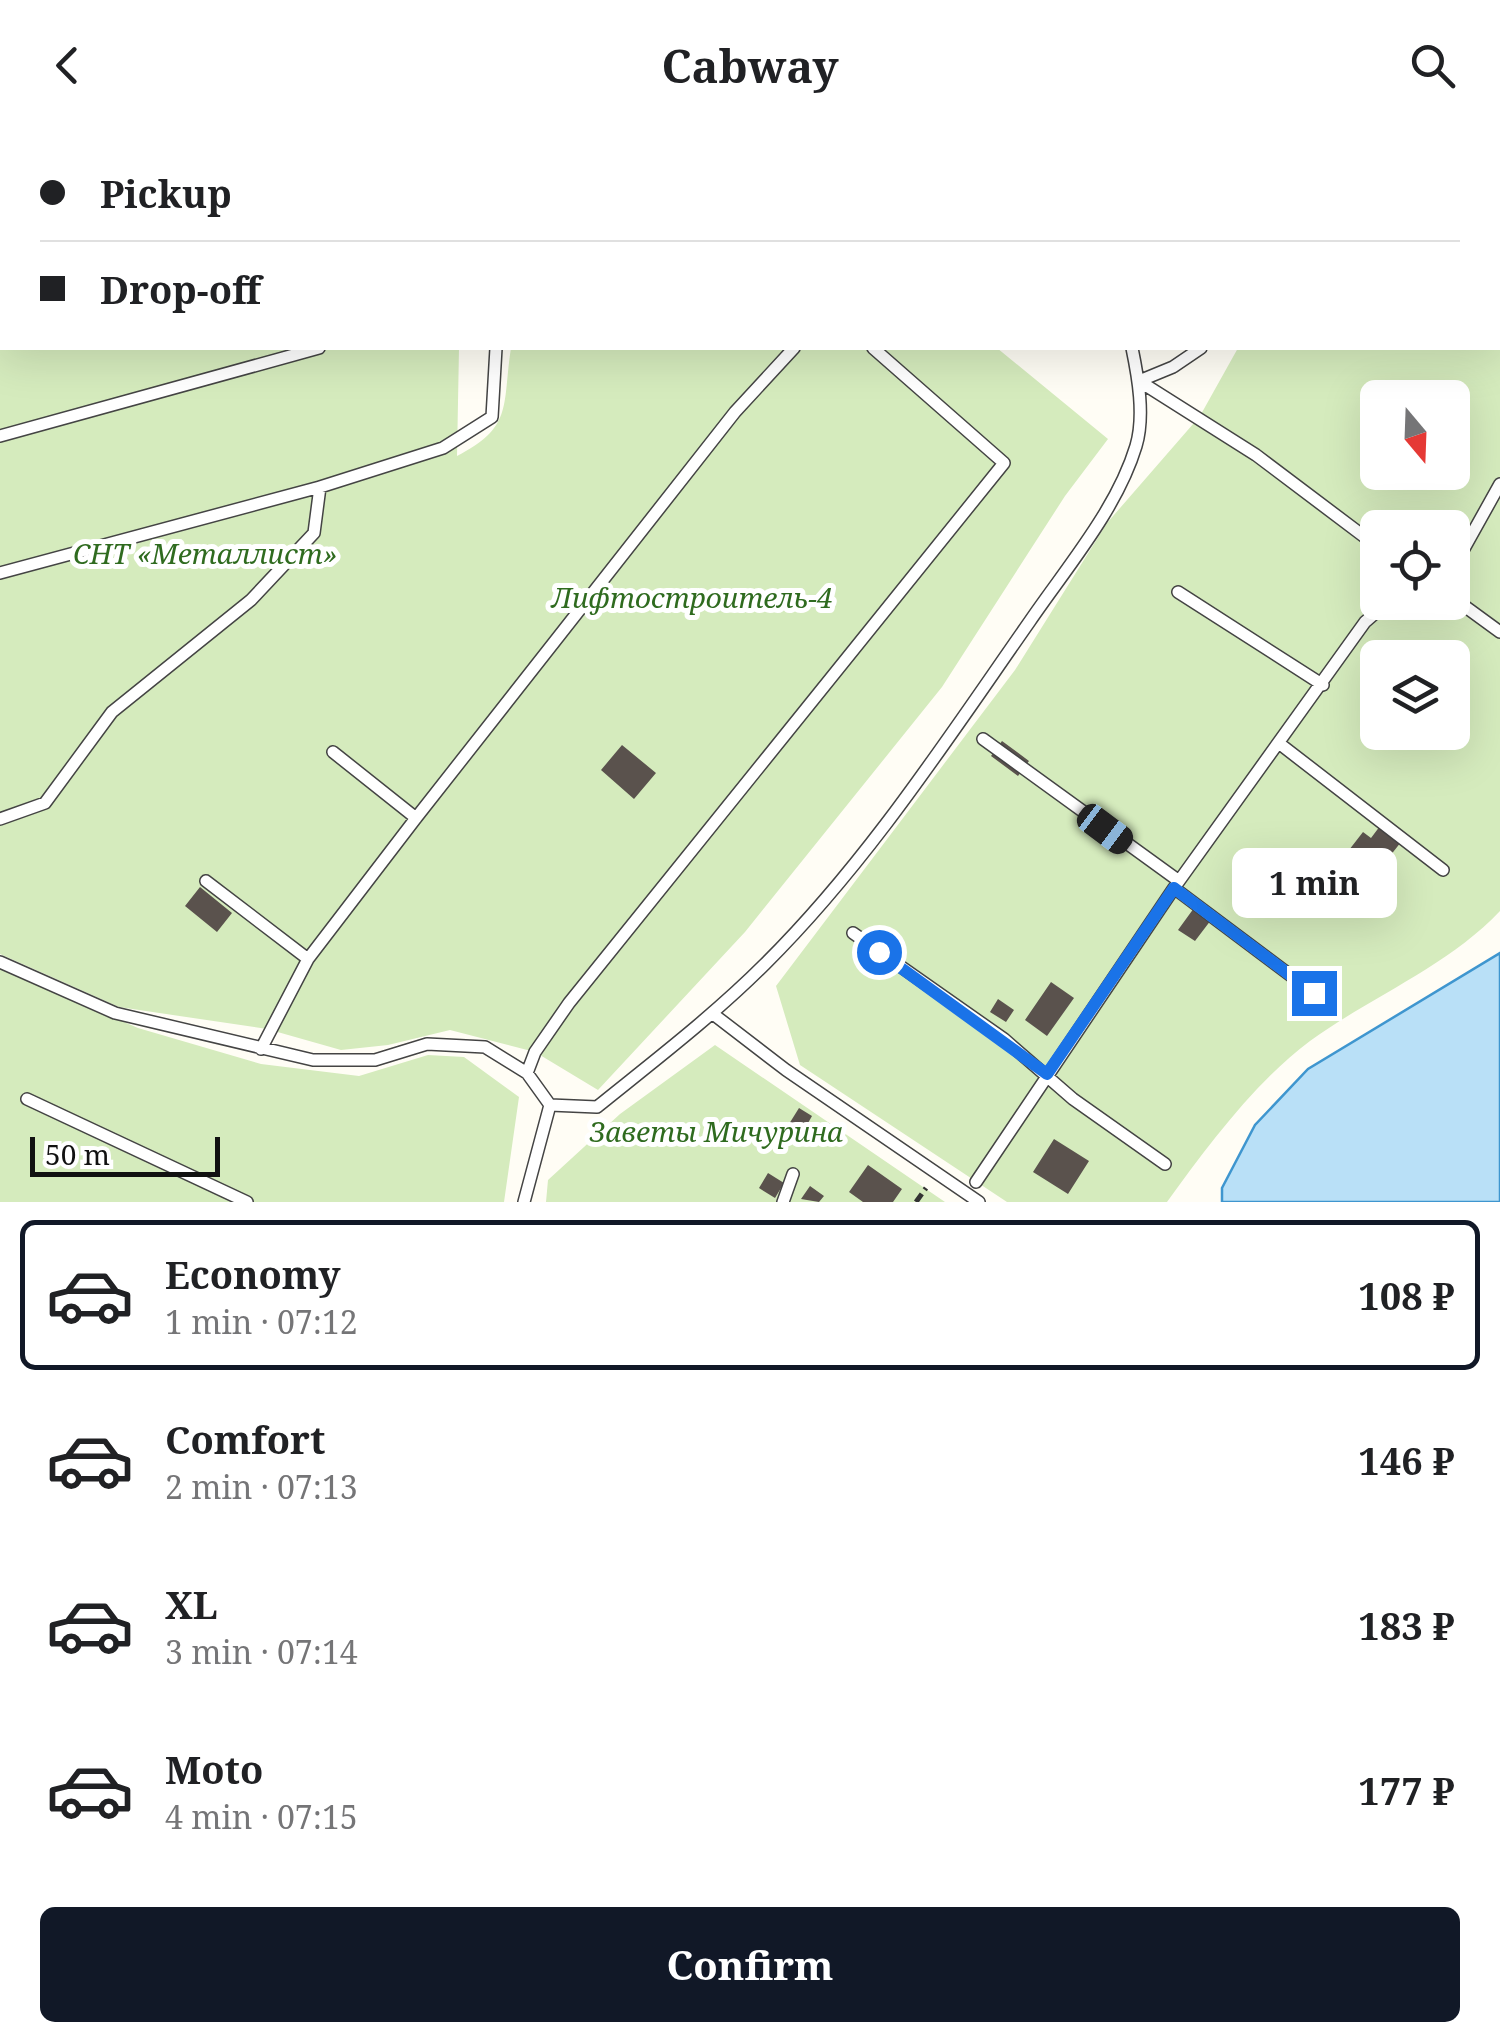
<!DOCTYPE html>
<html lang="en">
<head>
<meta charset="utf-8">
<style>
  :root { --surface:#fff; --page:#f6f6f6; --text:#202124; --muted:#757577; --line:#e0e0e0; --accent:#111827 }
  body { margin:0; font-family:"Noto Serif",serif; background:var(--page); color:var(--text); height:100vh; display:flex; flex-direction:column; font-size:38px; white-space:nowrap }
  * { box-sizing:border-box; margin:0 }
  p { font-size:32px; color:var(--muted) }
  .icon { flex:none; width:55px; height:55px; fill:none; stroke:currentColor; stroke-width:2; stroke-linecap:round; stroke-linejoin:round }
  .map { position:relative; height:1072px; overflow:hidden }
  .details { display:flex; flex-direction:column; background:var(--surface); flex:1 }
  .details>* { flex:none }
  .hud { position:absolute; left:0px; top:0px; width:1500px; height:220px; box-shadow:0 10px 40px #0002; display:grid; align-content:center; height:220px; padding:0 40px; background:var(--surface) }
  .needle { width:65px; rotate:161deg }
  .tools { position:absolute; left:1360px; top:250px; display:grid; gap:20px }
  .tools a { display:grid; place-items:center; width:110px; height:110px; border-radius:15px; background:var(--surface); box-shadow:0 10px 40px #0002; font-size:50px }
  .scale { position:absolute; left:30px; bottom:25px; width:190px; box-sizing:border-box; padding-left:10px; border:5px solid #111; border-top:0; font-size:28px; line-height:35px; white-space:nowrap; color:#111; -webkit-text-stroke:8px #fff; paint-order:stroke }
  .end { position:absolute; width:45px; height:45px; margin:-22px; border:12px solid #1a73e8; background:#fff; box-shadow:0 0 0 5px #fff }
  .from { border-radius:50% }
  .bubble { position:absolute; height:70px; border-radius:15px; background:var(--surface); box-shadow:0 10px 40px #0002; font-size:32px; font-weight:700; line-height:70px; text-align:center }
  .car { position:absolute; width:30px; height:60px; margin:-30px -15px; border-radius:12px; box-shadow:0 0 8px 2px #0007; background:linear-gradient(#222 24%,#8ab4d8 0 40%,#222 0 76%,#8ab4d8 0 86%,#222 0) }
  .hud b { display:flex; align-items:center; gap:35px; height:95px; font-size:38px }
  .hud b+b { border-top:2px solid var(--line) }
  .hud i { width:25px; height:25px; background:var(--text) }
  ul { padding:18px 0 0; list-style:none }
  li { display:flex; align-items:center; gap:30px; height:150px; margin:0 20px 15px; padding:0 20px; border:5px solid transparent; border-radius:15px }
  li div { flex:1 }
  li b { display:block; font-size:38px }
  li em { font-style:normal; font-weight:700 }
  li.selected { border-color:var(--accent) }
  li>.icon { width:90px; height:90px; stroke-width:1.5 }
  .primary-button { display:flex; gap:20px; margin-top:auto; padding:20px 40px }
  .primary-button a { flex:1; height:115px; border-radius:15px; background:var(--accent); color:#fff; font-size:40px; font-weight:700; line-height:115px; text-align:center }
  header { display:flex; justify-content:space-between; align-items:center; height:130px; padding:0 40px; background:var(--surface); font-size:45px; font-weight:700 }
  .map>svg:first-child { display:block }
  .green { fill:#d5ebbd; fill-rule:evenodd }
  .water { fill:#b9e0f7; stroke:#3f96cf; stroke-width:2.5 }
  .building { fill:#5a524d }
  .lines { fill:none; stroke-linecap:round; stroke-linejoin:round }
  .service-casing { stroke:#444; stroke-width:14 }
  .path { stroke:#333; stroke-width:5; stroke-dasharray:10 5; stroke-linecap:butt }
  .service { stroke:#fff; stroke-width:11 }
  .route { stroke:#1a73e8; stroke-width:12 }
  .labels { text-anchor:middle; dominant-baseline:central; stroke-width:10; stroke-linejoin:round; paint-order:stroke }
  .park-label { font-size:28px; font-style:italic; fill:#2f6b1f; stroke:#fff }
</style>
</head>
<body>
<header><svg class="icon" aria-label="back" viewBox="0 0 24 24"><path d="M15 5l-7 7 7 7"/></svg>Cabway<svg class="icon" aria-label="search" viewBox="0 0 24 24"><circle cx="10" cy="10" r="6"/><path d="M15 15l6 6"/></svg></header>
<div class="map">
<svg width="1500" height="1072" viewBox="0 0 1500 1072">
  <rect width="100%" height="100%" fill="#fffdf5"/>
  <!-- green -->
  <path class="green" d="M0 0 457 2H2V218H459L457 326C514 297 502 275 511 218H997L1108 309 1065 366 942 557 745 802 598 960 535 922 450 900 388 915 341 920 267 899 119 877 0 824Z
    M501 0H801L805 2H502Z
    M936 0H1101L1100 2Z
    M1152 0H1500V781C1447 837 1372 866 1310 911 1255 952 1207 1017 1167 1072H1007L800 935 776 856 1015 540 1107 393 1200 286 1238 218H1498V2ZM1378 268H1452V342H1378ZM1378 398H1452V472H1378ZM1378 528H1452V602H1378Z
    M0 838 138 898 261 934 359 946 428 925 464 927 519 967 504 1072H0Z
    M715 915 945 1072H546L548 1050 620 984Z"/>
  <!-- water -->
  <path class="water" d="M1500 823V1072H1222V1058L1255 995 1308 939Z"/>
  <!-- building -->
  <path class="building" d="M1002 611 1029 631 1018 646 991 626Z
    M622 615 656 643 634 669 601 640Z
    M1380 696 1401 712 1390 726 1380 718 1368 734 1349 720 1363 702 1371 708Z
    M200 757 232 783 217 802 185 776Z
    M1194 778 1211 790 1195 811 1178 800Z
    M1051 852 1074 868 1047 906 1025 890Z
    M998 869 1014 880 1006 892 990 882Z
    M799 978 812 986 803 1002 789 994Z
    M1054 1009 1089 1031 1068 1064 1033 1042Z
    M868 1035 902 1059 893 1072H863L849 1062Z
    M768 1043 784 1053 775 1068 759 1058Z
    M810 1056 824 1066 819 1072 801 1069Z"/>
  <g class="lines">
    <!-- service casing -->
    <g class="service-casing">
      <path id="service" d="M485 0 486 2
        M607 0 610 2
        M816 0 820 2
        M956 2 957 0
        M1144 2 1145 0
        M1308 2V0
        M0 154 2 153
        M1498 206 1500 207
        M1139 251 1256 325 1378 417
        M1139 251 1173 237 1201 218
        M0 306 319 218
        M1452 440 1500 354
        M0 443 320 357 443 318 492 287 496 218
        M1178 462 1323 555
        M1452 467 1500 502
        M983 609 1179 751
        M1280 614 1443 740
        M333 622 416 688
        M0 689 45 673 112 582 251 470 314 403 320 357
        M206 751 308 829
        M1174 758 1314 863
        M853 803 1004 909 1073 969 1165 1034
        M0 832 115 883 313 930H375L427 914 485 917 527 943 550 975
        M713 884 786 940 979 1072
        M261 919 308 829 416 688 735 282 794 218
        M527 943 535 922 569 873 1004 333 873 218
        M27 969 247 1072
        M976 1052 1174 758 1365 492 1388 472
        M524 1072 550 975 597 977C654 931 713 886 765 834 867 733 948 608 1030 491 1067 437 1117 379 1136 316 1145 286 1138 247 1132 218
        M783 1072 793 1044"/>
    </g>
    <!-- path -->
    <path class="path" d="M916 1072 926 1058"/>
    <!-- service -->
    <use href="#service" class="service"/>
  </g>
  <g class="lines">
    <!-- route -->
    <path class="route" d="M879 822 1047 944 1174 758 1314 863"/>
  </g>
  <g class="labels">
    <!-- park labels -->
    <g class="park-label">
      <text x="205" y="423">СНТ «Металлист»</text>
      <text x="692" y="467">Лифтостроитель-4</text>
      <text x="716" y="1001">Заветы Мичурина</text>
    </g>
  </g>
</svg>
<div class="tools">
<a><svg class="needle" viewBox="-14 -14 28 28"><path d="M0-13l5 13h-10z" fill="#e53935"/><path d="M0 13l5-13h-10z" fill="#757577"/></svg></a>
<a><svg class="icon" aria-label="locate" viewBox="0 0 24 24"><circle cx="12" cy="12" r="6"/><path d="M12 2v4M12 18v4M2 12h4M18 12h4"/></svg></a>
<a><svg class="icon" aria-label="layers" viewBox="0 0 24 24"><path d="M12 4l9 5-9 5-9-5zM3 14l9 5 9-5"/></svg></a>
</div>
<div class="scale">50 m</div>
<i class="end from" style="left:879px;top:822px"></i>
<i class="end" style="left:1314px;top:863px"></i>
<div class="bubble" style="left:1232px;top:718px;width:165px">1 min</div>
<i class="car" style="left:1105px;top:699px;rotate:127deg"></i>
<div class="hud">
<b><i class="from"></i>Pickup</b>
<b><i></i>Drop-off</b>
</div>
</div>
<section class="details">
<ul>
<li class="selected"><svg class="icon" aria-label="car" viewBox="0 0 24 24"><path d="M5 17H2v-5l4-1 3-4h7l3 4 3 1v5h-3M9 17h6M6 11h13"/><circle cx="7" cy="17" r="2"/><circle cx="17" cy="17" r="2"/></svg><div><b>Economy</b><p>1 min · 07:12</p></div><em>108 ₽</em></li>
<li><svg class="icon" aria-label="car" viewBox="0 0 24 24"><path d="M5 17H2v-5l4-1 3-4h7l3 4 3 1v5h-3M9 17h6M6 11h13"/><circle cx="7" cy="17" r="2"/><circle cx="17" cy="17" r="2"/></svg><div><b>Comfort</b><p>2 min · 07:13</p></div><em>146 ₽</em></li>
<li><svg class="icon" aria-label="car" viewBox="0 0 24 24"><path d="M5 17H2v-5l4-1 3-4h7l3 4 3 1v5h-3M9 17h6M6 11h13"/><circle cx="7" cy="17" r="2"/><circle cx="17" cy="17" r="2"/></svg><div><b>XL</b><p>3 min · 07:14</p></div><em>183 ₽</em></li>
<li><svg class="icon" aria-label="car" viewBox="0 0 24 24"><path d="M5 17H2v-5l4-1 3-4h7l3 4 3 1v5h-3M9 17h6M6 11h13"/><circle cx="7" cy="17" r="2"/><circle cx="17" cy="17" r="2"/></svg><div><b>Moto</b><p>4 min · 07:15</p></div><em>177 ₽</em></li>
</ul>
<div class="primary-button"><a>Confirm</a></div>
</section>
</body>
</html>
